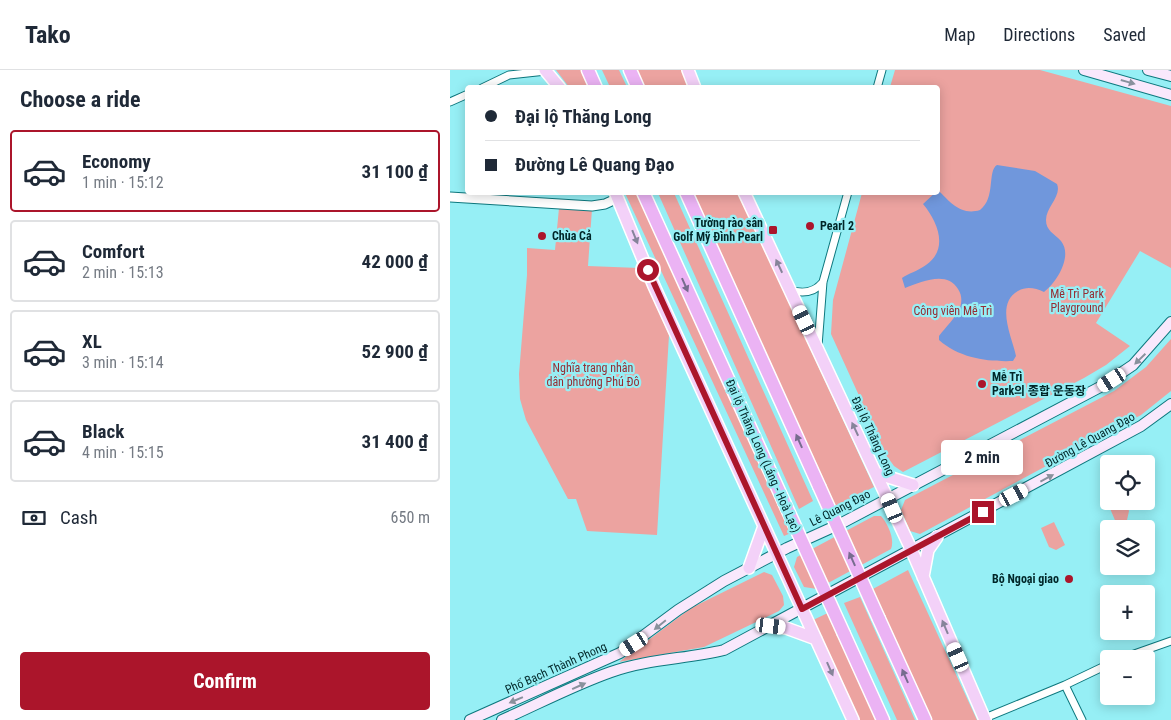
<!DOCTYPE html>
<html lang="en">
<head>
<meta charset="utf-8">
<style>
  :root { --surface:#fff; --page:#f6f6f7; --text:#1f2937; --muted:#747a83; --line:#e0e1e3; --accent:#ab152b }
  body { margin:0; font-family:"Roboto Condensed","Noto Sans KR",sans-serif; background:var(--page); color:var(--text); height:100vh; display:flex; flex-direction:column; font-size:19px; white-space:nowrap }
  * { box-sizing:border-box; margin:0 }
  p { font-size:16px; color:var(--muted) }
  .icon { flex:none; width:28px; height:28px; fill:none; stroke:currentColor; stroke-width:2; stroke-linecap:round; stroke-linejoin:round }
  .map { position:relative; flex:1; overflow:hidden }
  .sheet { display:flex; flex-direction:column; background:var(--surface); width:450px }
  .sheet>* { flex:none }
  .guide { position:absolute; left:15px; top:15px; width:475px; height:110px; border-radius:5px; box-shadow:0 2px 12px #0003; display:grid; align-content:center; height:110px; padding:0 20px; background:var(--surface) }
  .controls { position:absolute; left:650px; top:385px; display:grid; gap:10px }
  .controls a { display:grid; place-items:center; width:55px; height:55px; border-radius:5px; background:var(--surface); box-shadow:0 2px 12px #0003; font-size:25px }
  .end { position:absolute; width:22px; height:22px; margin:-11px; border:6px solid #ab152b; background:#fff; box-shadow:0 0 0 2px #fff }
  .from { border-radius:50% }
  .bubble { position:absolute; height:35px; border-radius:5px; background:var(--surface); box-shadow:0 2px 12px #0003; font-size:16px; font-weight:700; line-height:35px; text-align:center }
  .car { position:absolute; width:15px; height:30px; margin:-15px -8px; border-radius:6px; box-shadow:0 0 4px 1px #0007; background:linear-gradient(#fff 24%,#345 0 40%,#fff 0 76%,#345 0 86%,#fff 0) }
  .guide b { display:flex; align-items:center; gap:18px; height:48px; font-size:19px }
  .guide b+b { border-top:1px solid var(--line) }
  .guide i { width:12px; height:12px; background:var(--text) }
  ul { padding:0; list-style:none }
  li { display:flex; align-items:center; gap:15px; height:82px; margin:0 10px 8px; padding:0 10px; border:2px solid var(--line); border-radius:5px }
  li div { flex:1 }
  li b { display:block; font-size:19px }
  li em { font-style:normal; font-weight:700 }
  li.selected { border-color:var(--accent) }
  li>.icon { width:45px; height:45px; stroke-width:1.5 }
  h2 { padding:0 20px; font-size:22px; line-height:60px }
  .pay { display:flex; align-items:center; gap:12px; height:55px; padding:0 20px; font-size:19px }
  .pay p { margin-inline-start:auto }
  .primary-button { display:flex; gap:10px; margin-top:auto; padding:10px 20px }
  .primary-button a { flex:1; height:58px; border-radius:5px; background:var(--accent); color:#fff; font-size:20px; font-weight:700; line-height:58px; text-align:center }
  header { display:flex; align-items:center; gap:30px; box-sizing:border-box; height:70px; padding:0 25px; background:var(--surface); border-bottom:1px solid var(--line) }
  header strong { font-size:24px }
  nav { display:flex; gap:28px; margin-inline-start:auto; font-size:18px }
  main { display:flex; flex:1; min-height:0 }
  .map>svg:first-child { display:block }
  .green { fill:#eca3a0 }
  .water { fill:#7097dc }
  .lines { fill:none; stroke-linecap:round; stroke-linejoin:round }
  .minor-casing { stroke:#0d787e; stroke-width:9 }
  .tertiary-casing { stroke:#0d787e; stroke-width:11 }
  .secondary-casing { stroke:#0d787e; stroke-width:12 }
  .primary-casing { stroke:#fff; stroke-width:14 }
  .motorway-casing { stroke:#fff; stroke-width:15 }
  .minor { stroke:#fff; stroke-width:7 }
  .tertiary { stroke:#fff; stroke-width:9 }
  .secondary { stroke:#f9e8fc; stroke-width:10 }
  .primary { stroke:#f3d1f8; stroke-width:11 }
  .motorway { stroke:#ebb3f4; stroke-width:12 }
  .motorway-bridge-casing { stroke:#fff; stroke-width:15; stroke-linecap:butt }
  .motorway-bridge { stroke:#ebb3f4; stroke-width:12 }
  .oneway { fill:#89919d }
  .oneway2 { fill:#86849a }
  .oneway3 { fill:#766c8e }
  .route { stroke:#ab152b; stroke-width:6 }
  .poi-dot { fill:#ab152b; stroke:#96eff5; stroke-width:2 }
  .labels { text-anchor:middle; dominant-baseline:central; stroke-width:4.5; stroke-linejoin:round; paint-order:stroke }
  .poi-label { font-size:12px; font-weight:bold; fill:#002628; stroke:#96eff5; text-anchor:start }
  .park-label { font-size:12px; fill:#962c32; stroke:#96eff5 }
  .street-label { font-size:12px; fill:#002628; stroke:#96eff5 }
</style>
</head>
<body>
<header>
<strong>Tako</strong>
<nav><a>Map</a><a>Directions</a><a>Saved</a></nav>
</header>
<main>
<section class="sheet">
<h2>Choose a ride</h2>
<ul>
<li class="selected"><svg class="icon" aria-label="car" viewBox="0 0 24 24"><path d="M5 17H2v-5l4-1 3-4h7l3 4 3 1v5h-3M9 17h6M6 11h13"/><circle cx="7" cy="17" r="2"/><circle cx="17" cy="17" r="2"/></svg><div><b>Economy</b><p>1 min · 15:12</p></div><em>31 100 ₫</em></li>
<li><svg class="icon" aria-label="car" viewBox="0 0 24 24"><path d="M5 17H2v-5l4-1 3-4h7l3 4 3 1v5h-3M9 17h6M6 11h13"/><circle cx="7" cy="17" r="2"/><circle cx="17" cy="17" r="2"/></svg><div><b>Comfort</b><p>2 min · 15:13</p></div><em>42 000 ₫</em></li>
<li><svg class="icon" aria-label="car" viewBox="0 0 24 24"><path d="M5 17H2v-5l4-1 3-4h7l3 4 3 1v5h-3M9 17h6M6 11h13"/><circle cx="7" cy="17" r="2"/><circle cx="17" cy="17" r="2"/></svg><div><b>XL</b><p>3 min · 15:14</p></div><em>52 900 ₫</em></li>
<li><svg class="icon" aria-label="car" viewBox="0 0 24 24"><path d="M5 17H2v-5l4-1 3-4h7l3 4 3 1v5h-3M9 17h6M6 11h13"/><circle cx="7" cy="17" r="2"/><circle cx="17" cy="17" r="2"/></svg><div><b>Black</b><p>4 min · 15:15</p></div><em>31 400 ₫</em></li>
</ul>
<div class="pay"><svg class="icon" aria-label="cash" viewBox="0 0 24 24"><path d="M3 7h18v10H3z"/><circle cx="12" cy="12" r="2"/></svg>Cash<p>650 m</p></div>
<div class="primary-button"><a>Confirm</a></div>
</section>
<div class="map">
<svg width="721" height="650" viewBox="0 0 721 650">
  <rect width="100%" height="100%" fill="#96eff5"/>
  <!-- green -->
  <path class="green" d="M106 0H134L142 17H119Z
    M152 0H169L177 17H160Z
    M185 0H232L240 17H193Z
    M445 0H590L721 36V198L690 181 646 253 680 276 656 295 634 308 453 402 444 396 436 385 381 264 383 230 412 123 488 122V18L440 17Z
    M175 123H189L341 463 334 466Z
    M208 123H224L363 431 349 439Z
    M239 123H288L424 417 380 439Z
    M109 138 142 139 138 196 189 198 219 265 207 465 137 461 126 429H118L76 350 70 329 69 304 77 205V178L105 180Z
    M721 269V321L691 345 470 464 460 461 451 440 455 430 664 321 696 297Z
    M659 427V431H675L679 441 677 450 667 455 656 429Z
    M424 446H431C438 454 445 469 441 479L367 519 354 517 344 497 347 487Z
    M604 452 615 475 606 480 599 477 591 458Z
    M458 500 527 650H481L421 520Z
    M314 502 322 505 333 526 334 535 329 541 254 577 169 592 241 538Z
    M410 527 465 650H447L394 533Z
    M382 541 431 650H408L363 550Z"/>
  <!-- water -->
  <path class="water" d="M547 95 585 101 607 114C612 126 596 137 596 150 596 161 604 163 611 171 623 186 607 212 594 222 585 218 577 216 568 221 545 234 562 267 566 286L563 291C538 292 509 288 489 270V266C496 257 505 248 510 238 512 231 512 225 508 219 497 200 471 212 455 218L452 208C459 203 468 201 476 195 499 179 488 152 473 134L488 120C500 132 511 146 530 140 546 128 537 101 547 95Z"/>
  <g class="lines">
    <!-- minor casing -->
    <g class="minor-casing">
      <path id="minor" d="M32 18 59 5 96 1
        M427 18 432 0
        M0 32 18 24
        M340 220C353 224 364 223 373 212
        M368 276 373 212 398 122
        M670 589 721 571
        M615 615 632 650
        M535 648 615 615 659 594"/>
    </g>
    <!-- tertiary casing -->
    <g class="tertiary-casing">
      <path id="tertiary" d="M0 127 142 136 155 134 168 128"/>
    </g>
    <!-- secondary casing -->
    <g class="secondary-casing">
      <path id="secondary" d="M634 0 721 25
        M698 0 721 6
        M20 650 170 583 228 540 274 511 337 478 390 454 652 316 683 295 721 252
        M52 650C88 634 124 615 161 602 197 589 237 589 274 580L691 356 721 334"/>
    </g>
    <!-- primary casing -->
    <g class="primary-casing">
      <path id="primary" d="M95 0 110 18
        M238 0 245 18
        M165 122 204 216 403 650
        M294 122 462 481 535 650
        M426 403 463 415
        M299 498 314 456
        M473 507 478 480 487 467
        M321 556 336 558 366 569"/>
    </g>
    <!-- motorway casing -->
    <g class="motorway-casing">
      <path id="motorway" d="M138 0 146 18
        M180 0 188 18
        M193 122 334 432
        M236 122 369 416
        M429 549 475 650
        M394 564 433 650"/>
    </g>
    <!-- minor -->
    <use href="#minor" class="minor"/>
    <!-- tertiary -->
    <use href="#tertiary" class="tertiary"/>
    <!-- secondary -->
    <use href="#secondary" class="secondary"/>
    <!-- primary -->
    <use href="#primary" class="primary"/>
    <!-- motorway -->
    <use href="#motorway" class="motorway"/>
    <!-- motorway-bridge casing -->
    <g class="motorway-bridge-casing">
      <path id="motorway-bridge" d="M369 416 429 549
        M334 432 394 564"/>
    </g>
    <!-- motorway-bridge -->
    <use href="#motorway-bridge" class="motorway-bridge"/>
  </g>
  <!-- one-way arrows -->
  <defs><path id="oneway-solid" d="M-6-.8H1V-3.2L6.5 0L1 3.2V.8H-6Z" transform="scale(1.25)"/></defs>
  <g class="oneway">
    <use href="#oneway-solid" transform="translate(678 12) rotate(16)"/>
    <use href="#oneway-solid" transform="translate(690 289) rotate(136)"/>
    <use href="#oneway-solid" transform="translate(597 408) rotate(-28)"/>
    <use href="#oneway-solid" transform="translate(210 555) rotate(141)"/>
    <use href="#oneway-solid" transform="translate(129 616) rotate(-24)"/>
    <use href="#oneway-solid" transform="translate(66 630) rotate(157)"/>
  </g>
  <g class="oneway2">
    <use href="#oneway-solid" transform="translate(185 167) rotate(68)"/>
    <use href="#oneway-solid" transform="translate(329 196) rotate(-115)"/>
    <use href="#oneway-solid" transform="translate(405 359) rotate(-115)"/>
    <use href="#oneway-solid" transform="translate(495 557) rotate(-113)"/>
    <use href="#oneway-solid" transform="translate(380 599) rotate(66)"/>
  </g>
  <g class="oneway3">
    <use href="#oneway-solid" transform="translate(235 215) rotate(66)"/>
    <use href="#oneway-solid" transform="translate(349 371) rotate(-114)"/>
    <use href="#oneway-solid" transform="translate(402 489) rotate(-114)"/>
    <use href="#oneway-solid" transform="translate(455 606) rotate(-114)"/>
  </g>
  <g class="lines">
    <!-- route -->
    <path class="route" d="M198 200 352 539 533 442"/>
  </g>
  <!-- markers -->
  <g class="poi-dot">
    <circle cx="360" cy="156" r="5"/>
    <rect x="318" y="155" width="10" height="10" rx="2.5"/>
    <circle cx="92" cy="166" r="5"/>
    <circle cx="532" cy="314" r="5"/>
    <circle cx="619" cy="509" r="5"/>
  </g>
  <g class="labels">
    <!-- poi labels -->
    <g class="poi-label">
      <text x="313" y="153" text-anchor="end">Tường rào sân<tspan x="313" dy="14">Golf Mỹ Đình Pearl</tspan></text>
      <text x="370" y="156">Pearl 2</text>
      <text x="102" y="166">Chùa Cả</text>
      <text x="542" y="307">Mễ Trì<tspan x="542" dy="14">Park의 종합 운동장</tspan></text>
      <text x="609" y="509" text-anchor="end">Bộ Ngoại giao</text>
    </g>
    <!-- park labels -->
    <g class="park-label">
      <text x="627" y="224">Mễ Trì Park<tspan x="627" dy="14">Playground</tspan></text>
      <text x="503" y="241">Công viên Mễ Trì</text>
      <text x="143" y="298">Nghĩa trang nhân<tspan x="143" dy="14">dân phường Phú Đô</tspan></text>
    </g>
    <!-- street labels -->
    <g class="street-label">
      <text transform="translate(423 366) rotate(65)">Đại lộ Thăng Long</text>
      <text transform="translate(640 370) rotate(-29)">Đường Lê Quang Đạo</text>
      <text transform="translate(313 386) rotate(66)">Đại lộ Thăng Long (Láng - Hoà Lạc)</text>
      <text transform="translate(390 438) rotate(-27)">Lê Quang Đạo</text>
      <text transform="translate(106 598) rotate(-24)">Phố Bạch Thành Phong</text>
    </g>
  </g>
</svg>
<div class="controls">
<a><svg class="icon" aria-label="locate" viewBox="0 0 24 24"><circle cx="12" cy="12" r="6"/><path d="M12 2v4M12 18v4M2 12h4M18 12h4"/></svg></a>
<a><svg class="icon" aria-label="layers" viewBox="0 0 24 24"><path d="M12 4l9 5-9 5-9-5zM3 14l9 5 9-5"/></svg></a>
<a>+</a>
<a>−</a>
</div>
<i class="end from" style="left:198px;top:200px"></i>
<i class="end" style="left:533px;top:442px"></i>
<div class="bubble" style="left:491px;top:370px;width:82px">2 min</div>
<i class="car" style="left:354px;top:250px;rotate:335deg"></i>
<i class="car" style="left:662px;top:310px;rotate:238deg"></i>
<i class="car" style="left:564px;top:425px;rotate:62deg"></i>
<i class="car" style="left:442px;top:438px;rotate:337deg"></i>
<i class="car" style="left:321px;top:556px;rotate:97deg"></i>
<i class="car" style="left:184px;top:574px;rotate:238deg"></i>
<i class="car" style="left:508px;top:587px;rotate:336deg"></i>
<div class="guide">
<b><i class="from"></i>Đại lộ Thăng Long</b>
<b><i></i>Đường Lê Quang Đạo</b>
</div>
</div>
</main>
</body>
</html>
